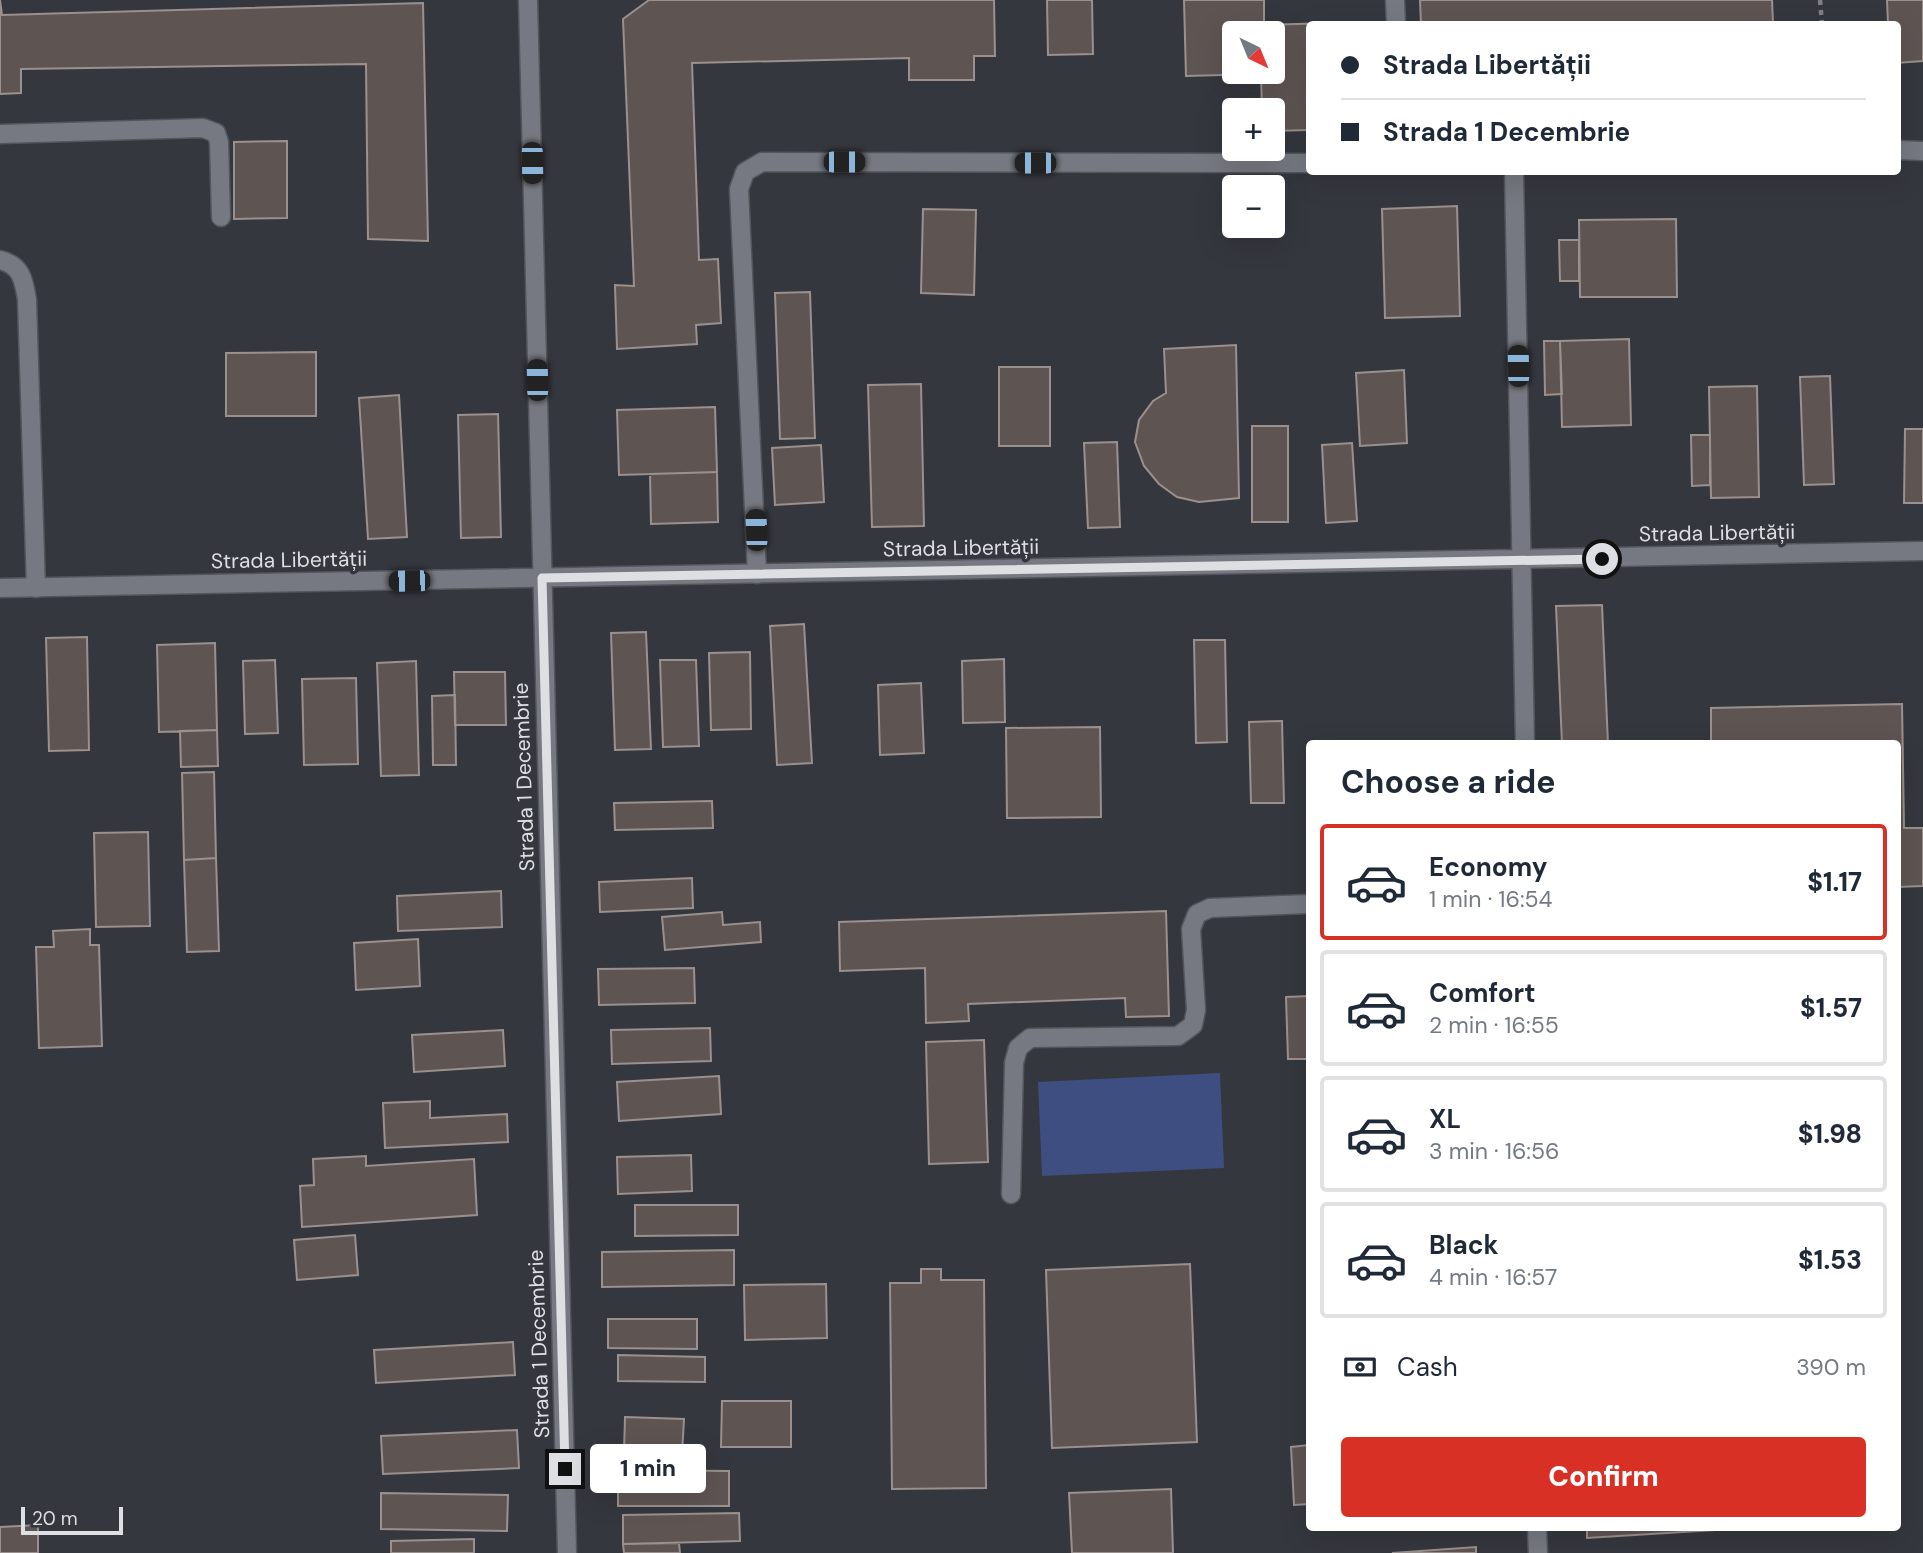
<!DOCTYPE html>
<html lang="en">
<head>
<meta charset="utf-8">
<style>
  :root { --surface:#fff; --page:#f6f6f7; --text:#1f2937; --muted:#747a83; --line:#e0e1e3; --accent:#d93025 }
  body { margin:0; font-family:"DM Sans",sans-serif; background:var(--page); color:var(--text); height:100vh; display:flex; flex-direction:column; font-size:26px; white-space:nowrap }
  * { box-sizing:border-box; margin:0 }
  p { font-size:23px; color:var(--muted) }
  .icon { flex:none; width:38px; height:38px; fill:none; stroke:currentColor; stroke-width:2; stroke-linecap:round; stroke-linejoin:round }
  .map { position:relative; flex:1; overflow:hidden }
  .details { position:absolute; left:1306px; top:740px; width:595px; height:791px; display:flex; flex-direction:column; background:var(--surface); border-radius:7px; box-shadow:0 7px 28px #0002 }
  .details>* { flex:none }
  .top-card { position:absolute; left:1306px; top:21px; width:595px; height:154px; border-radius:7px; box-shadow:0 7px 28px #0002; display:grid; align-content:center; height:154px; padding:0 35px; background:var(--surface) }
  .needle { width:46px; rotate:137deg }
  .fabs { position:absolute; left:1222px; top:21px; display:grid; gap:14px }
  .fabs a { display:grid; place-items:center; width:63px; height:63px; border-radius:7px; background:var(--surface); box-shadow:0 7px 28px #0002; font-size:35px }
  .scale { position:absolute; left:21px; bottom:18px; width:102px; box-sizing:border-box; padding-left:7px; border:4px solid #dddfe3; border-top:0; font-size:19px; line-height:24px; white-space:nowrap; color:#dddfe3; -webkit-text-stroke:5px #35373e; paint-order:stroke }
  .end { position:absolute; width:32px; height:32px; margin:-16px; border:9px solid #dddfe3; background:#111; box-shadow:0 0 0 4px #111 }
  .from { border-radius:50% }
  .bubble { position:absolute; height:49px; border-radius:7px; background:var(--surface); box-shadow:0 7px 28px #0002; font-size:23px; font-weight:800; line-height:49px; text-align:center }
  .car { position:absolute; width:21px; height:42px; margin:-21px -10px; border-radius:9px; box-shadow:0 0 5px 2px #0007; background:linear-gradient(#222 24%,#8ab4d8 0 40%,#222 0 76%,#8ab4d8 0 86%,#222 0) }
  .top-card b { display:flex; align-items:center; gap:24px; height:66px; font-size:26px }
  .top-card b+b { border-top:2px solid var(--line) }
  .top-card i { width:18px; height:18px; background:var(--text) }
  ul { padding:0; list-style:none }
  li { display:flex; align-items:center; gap:21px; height:116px; margin:0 14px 10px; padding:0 21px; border:4px solid var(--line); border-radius:7px }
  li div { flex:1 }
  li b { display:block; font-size:26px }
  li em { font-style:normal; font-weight:800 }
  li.on { border-color:var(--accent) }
  li>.icon { width:63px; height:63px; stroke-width:1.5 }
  h2 { padding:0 35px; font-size:32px; line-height:84px }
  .pay { display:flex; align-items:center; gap:18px; height:77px; padding:0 35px; font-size:26px }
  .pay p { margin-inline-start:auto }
  .primary-button { display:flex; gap:14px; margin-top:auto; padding:14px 35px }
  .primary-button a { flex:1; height:80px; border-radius:7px; background:var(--accent); color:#fff; font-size:28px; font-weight:800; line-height:80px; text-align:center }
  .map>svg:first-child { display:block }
  .green { fill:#3f4e81 }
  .building { fill:#5e5553; stroke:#9a908d; stroke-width:2; fill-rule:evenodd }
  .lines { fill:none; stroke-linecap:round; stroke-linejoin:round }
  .lane-casing { stroke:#52555a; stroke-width:21 }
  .street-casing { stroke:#52555a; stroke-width:21 }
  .path { stroke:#7f8187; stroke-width:4.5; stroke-dasharray:5 5; stroke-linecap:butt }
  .lane { stroke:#767981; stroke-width:18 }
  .street { stroke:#767981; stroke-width:18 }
  .route { stroke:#dddfe3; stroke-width:9 }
  .labels { text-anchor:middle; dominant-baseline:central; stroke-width:7; stroke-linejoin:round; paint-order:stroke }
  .street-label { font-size:21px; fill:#dddfe3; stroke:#35373e }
</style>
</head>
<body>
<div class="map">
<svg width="1923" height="1553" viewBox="0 0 1923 1553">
  <rect width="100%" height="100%" fill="#35373e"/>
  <!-- green -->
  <path class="green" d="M1220 1073 1224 1168 1042 1176 1038 1082Z"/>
  <!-- building -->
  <path class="building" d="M0 0 2 15 423 3 428 241 368 239 366 64 21 69V93L0 94Z
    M649 0H994L995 56H974V80H909V58L692 63 699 260 718 259 721 323 696 325 697 344 617 349 615 285 634 286 623 19Z
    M1047 0H1092L1093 54 1048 55Z
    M1184 0H1264V25L1331 23V24H1309V130L1272 131V110H1262L1261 74 1186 76ZM1234 33H1272V72H1234Z
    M1420 0H1772L1773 23 1421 24Z
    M1887 0H1923V61L1897 63V24H1888Z
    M287 141V218L234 219V142Z
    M1457 206 1460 316 1385 318 1382 209Z
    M923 209 976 210 974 295 921 293Z
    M1676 219 1677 297H1580L1579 220Z
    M1559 240H1579V281H1560Z
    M810 292 815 438 780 439 775 293Z
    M1629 339 1631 425 1562 427 1560 341Z
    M1544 341H1560L1562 394 1545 395Z
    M1236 345 1239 498 1199 502 1177 497 1159 484 1144 466 1135 442 1139 420 1153 401 1166 393 1164 349Z
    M316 352V416H226V353Z
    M999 367H1050V446H999Z
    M1404 370 1407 443 1360 446 1356 373Z
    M1830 376 1834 484 1804 485 1800 377Z
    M921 384 924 526 872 527 868 385Z
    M1757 386 1759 497 1711 498 1709 387Z
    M399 395 407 537 368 539 359 398Z
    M715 407 717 472 619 475 617 410Z
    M498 414 501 537 461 538 458 415Z
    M1252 426H1288V522H1252Z
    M1905 429H1923V503H1904Z
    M1691 435H1710V485L1692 486Z
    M1117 442 1120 527 1088 528 1084 443Z
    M1352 443 1357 521 1326 523 1322 445Z
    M821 445 824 502 775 505 772 448Z
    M717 472 718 522 651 524 650 474Z
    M1602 605 1608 744H1562L1556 606Z
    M804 624 812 763 777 765 770 626Z
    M646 632 651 749 615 750 611 633Z
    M87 637 89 750 49 751 46 638Z
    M1194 640H1225L1227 742 1196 743Z
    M215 643 217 730 159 732 157 645Z
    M750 652 751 729 711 730 709 653Z
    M1004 659 1005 722 963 723 962 661Z
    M275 660 278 733 245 734 243 661Z
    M660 660H696L699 746 663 747Z
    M416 661 419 775 381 776 377 663Z
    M454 672H505L506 725H455Z
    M356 678 358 764 304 765 302 679Z
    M921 683 924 753 880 755 878 685Z
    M455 695 456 765H433L432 696Z
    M1902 704 1904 828H1923V886L1897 887V744H1711V708Z
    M1282 721 1284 803H1251L1249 722Z
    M1100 727 1101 817 1007 818 1006 728Z
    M217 730 218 766 181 767 180 731Z
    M214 772 216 858 184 860 182 773Z
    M712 801 713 828 615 830 614 803Z
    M148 832 150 926 96 927 94 833Z
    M216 858 219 951 187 952 184 860Z
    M692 878 693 908 600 912 599 882Z
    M501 891 502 927 398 931 397 896Z
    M1166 911 1169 1016 1126 1017 1125 998 968 1004 969 1021 926 1023 925 968 840 971 839 922Z
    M722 912 723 925 760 922 761 942 665 950 662 917Z
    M90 929V945H99L102 1046 39 1048 36 947H54L53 931Z
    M418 939 420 986 356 990 354 943Z
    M694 968 695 1003 599 1005 598 969Z
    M1309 996V1059H1288L1286 997Z
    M710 1028 711 1061 612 1064 611 1030Z
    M503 1030 505 1066 414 1072 412 1035Z
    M984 1040 988 1162 929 1164 926 1042Z
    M719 1076 721 1114 619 1121 617 1082Z
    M430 1101V1118L507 1114 508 1142 385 1148 383 1103Z
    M691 1155 692 1191 618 1194 617 1157Z
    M366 1156V1166L474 1159 477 1215 302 1227 300 1186 314 1185 313 1159Z
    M635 1205H738V1235L635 1236Z
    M355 1235 358 1275 297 1280 294 1240Z
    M734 1250V1285L602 1287V1252Z
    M1190 1264 1197 1442 1052 1448 1046 1270Z
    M921 1269H941V1280H984L986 1488 892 1489 890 1283H921Z
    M826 1284 827 1338 745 1340 744 1285Z
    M608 1319H697V1349L608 1348Z
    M513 1342 515 1375 376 1383 374 1350Z
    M618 1355 705 1357V1382L618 1381Z
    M722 1401H791V1447H721Z
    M625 1417 684 1419 682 1455 624 1453Z
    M517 1430 519 1468 383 1474 381 1436Z
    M1309 1445V1504L1294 1505 1291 1447Z
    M618 1470 729 1471V1506H618Z
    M1171 1489 1173 1553H1072L1069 1493Z
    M381 1493 508 1495 507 1531 381 1529Z
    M739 1513 740 1541 623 1544V1515Z
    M38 1525V1553H0V1527Z
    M1587 1528H1715V1530L1587 1538Z
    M474 1539V1553H391V1541Z
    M679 1543 680 1553H624L623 1544Z
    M1476 1547V1553H1392Z"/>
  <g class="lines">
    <!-- lane casing -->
    <g class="lane-casing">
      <path id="lane" d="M1395 0 1396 24
        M0 134 203 128 216 133 219 142 221 217
        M1897 150 1923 151
        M0 260C21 265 24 280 27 300L36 588
        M757 574 739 189 745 172 762 162 1309 163
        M1011 1194 1014 1063 1018 1048 1030 1038 1178 1036 1193 1025 1196 1010 1191 929 1197 914 1210 908 1309 904"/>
    </g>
    <!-- street casing -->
    <g class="street-casing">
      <path id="street" d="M528 0 567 1553
        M1514 172 1525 744
        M0 588 1923 551
        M1537 1528 1538 1553"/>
    </g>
    <!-- path -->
    <path class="path" d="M1820 0 1822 24"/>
    <!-- lane -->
    <use href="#lane" class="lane"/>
    <!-- street -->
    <use href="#street" class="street"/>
  </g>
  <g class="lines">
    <!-- route -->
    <path class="route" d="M565 1469 542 578 1602 559"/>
  </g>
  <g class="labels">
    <!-- street labels -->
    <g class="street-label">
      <text transform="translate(1717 533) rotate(-1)">Strada Libertății</text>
      <text transform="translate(961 548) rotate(-1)">Strada Libertății</text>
      <text transform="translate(289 560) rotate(-1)">Strada Libertății</text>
      <text transform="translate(524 777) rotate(-92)">Strada 1 Decembrie</text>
      <text transform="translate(539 1344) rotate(-92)">Strada 1 Decembrie</text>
    </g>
  </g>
</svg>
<div class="fabs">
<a><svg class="needle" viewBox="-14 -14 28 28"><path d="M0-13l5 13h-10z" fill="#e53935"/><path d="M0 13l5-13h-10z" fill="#747a83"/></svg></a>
<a>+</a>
<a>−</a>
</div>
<div class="scale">20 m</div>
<i class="end from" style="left:1602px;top:559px"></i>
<i class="end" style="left:565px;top:1469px"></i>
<div class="bubble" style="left:590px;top:1444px;width:116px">1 min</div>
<i class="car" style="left:844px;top:162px;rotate:90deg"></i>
<i class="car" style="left:532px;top:163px;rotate:179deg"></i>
<i class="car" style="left:1035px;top:163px;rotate:270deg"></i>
<i class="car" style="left:1518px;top:366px;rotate:359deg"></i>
<i class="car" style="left:537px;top:380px;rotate:359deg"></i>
<i class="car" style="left:756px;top:530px;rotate:358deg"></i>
<i class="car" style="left:409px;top:581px;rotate:269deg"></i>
<div class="top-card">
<b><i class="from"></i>Strada Libertății</b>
<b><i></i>Strada 1 Decembrie</b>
</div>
<section class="details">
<h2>Choose a ride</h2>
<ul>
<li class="on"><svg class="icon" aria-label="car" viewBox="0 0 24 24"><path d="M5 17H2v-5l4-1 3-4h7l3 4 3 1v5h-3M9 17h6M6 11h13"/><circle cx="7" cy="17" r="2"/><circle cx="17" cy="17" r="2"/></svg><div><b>Economy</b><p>1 min · 16:54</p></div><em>$1.17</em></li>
<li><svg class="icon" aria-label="car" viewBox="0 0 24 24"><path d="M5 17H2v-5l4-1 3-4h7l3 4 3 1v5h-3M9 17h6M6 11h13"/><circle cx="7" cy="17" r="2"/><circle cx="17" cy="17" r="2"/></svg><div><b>Comfort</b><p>2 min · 16:55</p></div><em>$1.57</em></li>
<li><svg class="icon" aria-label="car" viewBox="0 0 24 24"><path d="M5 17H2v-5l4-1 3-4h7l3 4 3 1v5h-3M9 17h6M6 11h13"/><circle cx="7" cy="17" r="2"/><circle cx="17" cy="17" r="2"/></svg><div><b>XL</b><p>3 min · 16:56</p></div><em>$1.98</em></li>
<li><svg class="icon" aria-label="car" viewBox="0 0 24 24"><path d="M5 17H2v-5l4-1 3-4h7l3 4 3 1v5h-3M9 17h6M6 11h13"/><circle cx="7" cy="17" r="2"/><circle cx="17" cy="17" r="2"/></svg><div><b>Black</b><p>4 min · 16:57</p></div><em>$1.53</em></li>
</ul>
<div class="pay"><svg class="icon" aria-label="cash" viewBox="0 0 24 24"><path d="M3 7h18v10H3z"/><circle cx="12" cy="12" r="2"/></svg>Cash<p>390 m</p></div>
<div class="primary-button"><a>Confirm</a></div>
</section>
</div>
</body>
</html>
